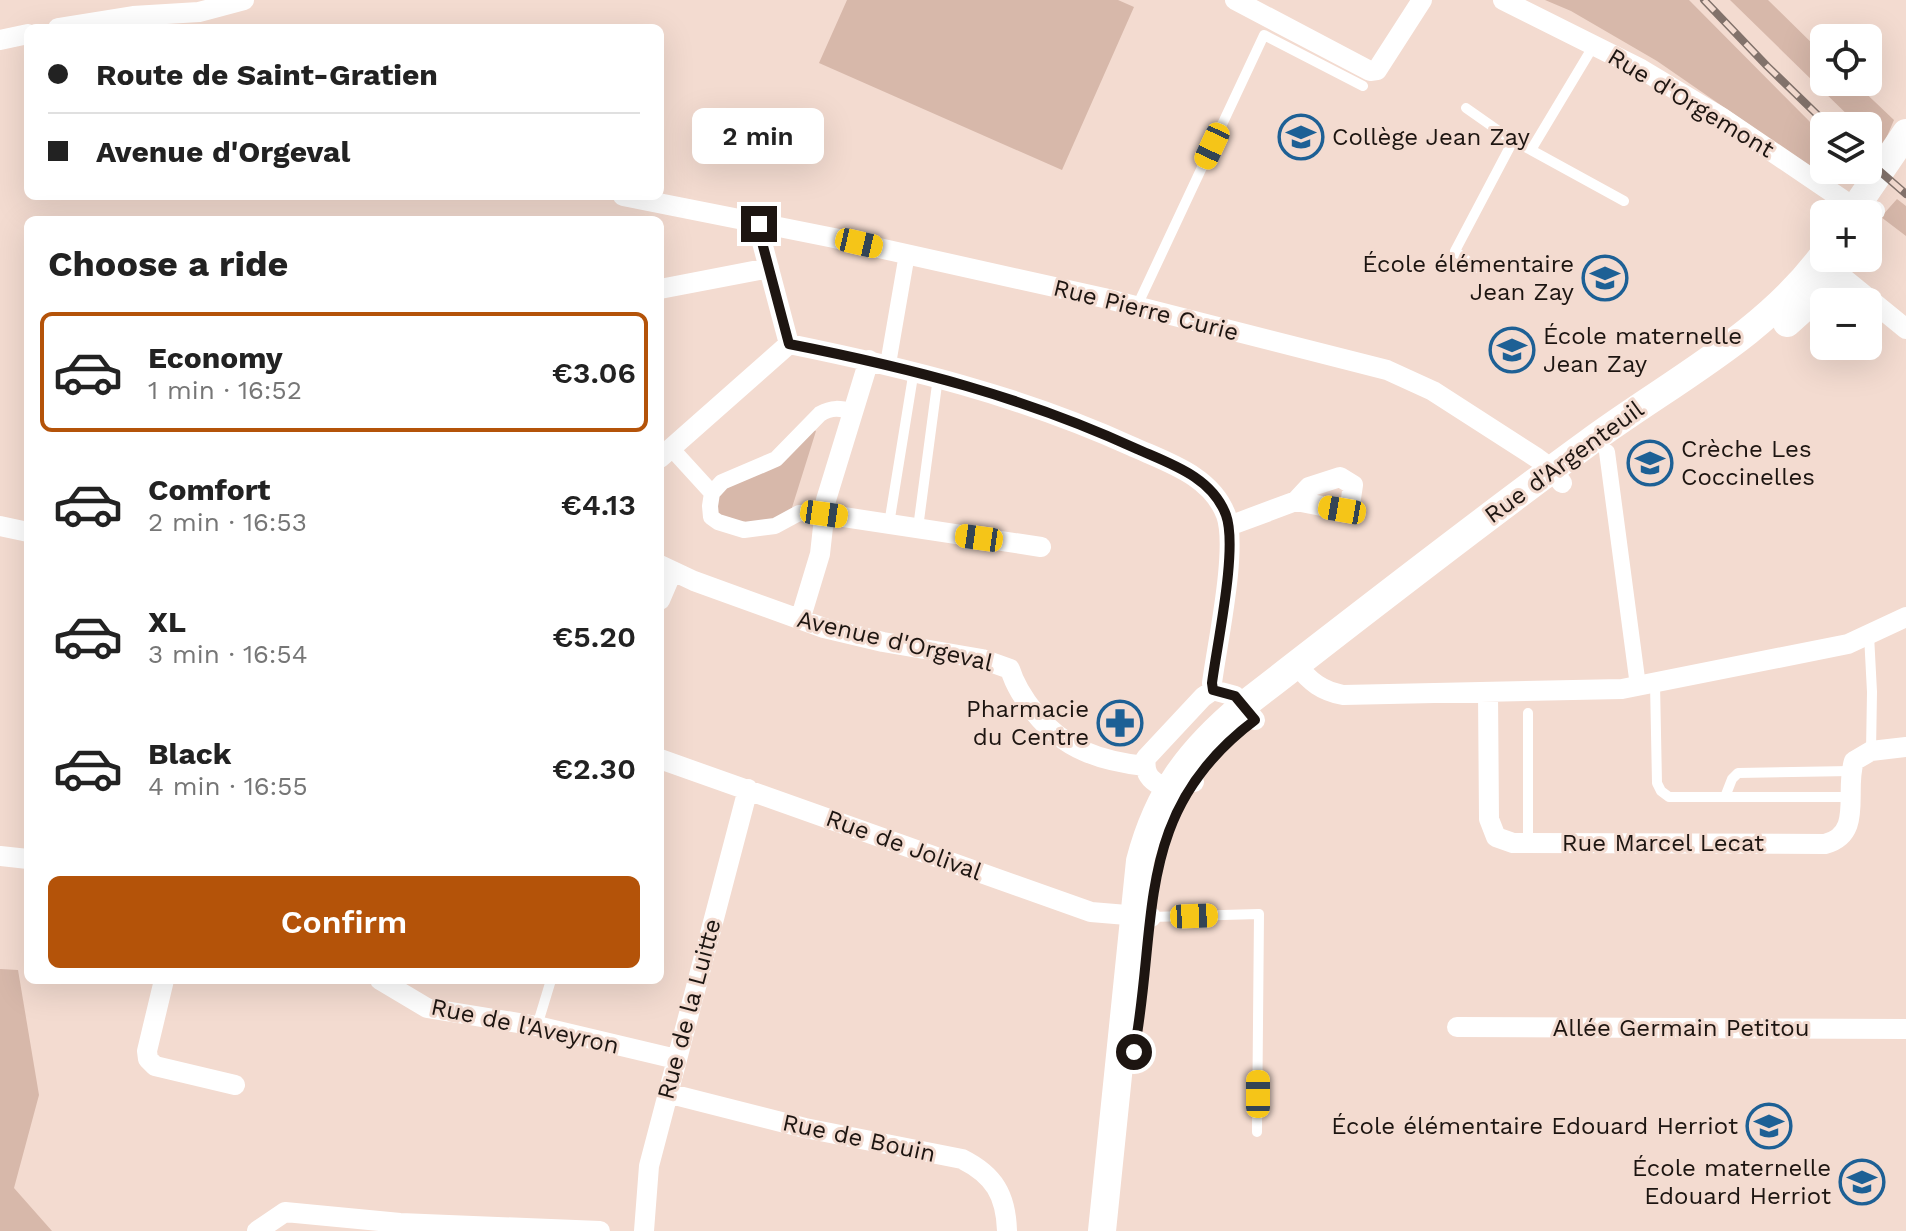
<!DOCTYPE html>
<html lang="en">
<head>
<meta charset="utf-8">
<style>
  :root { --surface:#fff; --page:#f2f2f2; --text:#222; --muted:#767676; --line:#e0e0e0; --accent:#b45309 }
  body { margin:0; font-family:"Work Sans",sans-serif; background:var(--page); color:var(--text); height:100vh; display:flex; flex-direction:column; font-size:30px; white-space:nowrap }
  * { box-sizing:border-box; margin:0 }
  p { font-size:26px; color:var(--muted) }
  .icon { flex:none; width:44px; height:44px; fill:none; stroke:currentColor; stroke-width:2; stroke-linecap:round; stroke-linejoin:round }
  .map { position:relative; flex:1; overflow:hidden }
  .details { position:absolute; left:24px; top:216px; width:640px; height:768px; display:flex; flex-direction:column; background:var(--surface); border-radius:12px; box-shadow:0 8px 32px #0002 }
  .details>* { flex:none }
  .banner { position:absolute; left:24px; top:24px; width:640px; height:176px; border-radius:12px; box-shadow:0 8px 32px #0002; display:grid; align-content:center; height:176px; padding:0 24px; background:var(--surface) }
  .fabs { position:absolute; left:1810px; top:24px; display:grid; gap:16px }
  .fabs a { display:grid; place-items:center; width:72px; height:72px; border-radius:12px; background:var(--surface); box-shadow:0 8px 32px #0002; font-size:40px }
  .end { position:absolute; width:36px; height:36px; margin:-18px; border:10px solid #1d1511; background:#fff; box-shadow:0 0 0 4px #fff }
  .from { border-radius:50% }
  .bubble { position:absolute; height:56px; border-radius:12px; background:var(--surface); box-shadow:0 8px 32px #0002; font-size:26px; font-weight:600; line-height:56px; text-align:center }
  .car { position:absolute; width:24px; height:48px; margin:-24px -12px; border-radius:10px; box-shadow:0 0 6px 2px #0007; background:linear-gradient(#f5c518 24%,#345 0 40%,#f5c518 0 76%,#345 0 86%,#f5c518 0) }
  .banner b { display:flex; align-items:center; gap:28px; height:76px; font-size:30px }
  .banner b+b { border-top:2px solid var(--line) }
  .banner i { width:20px; height:20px; background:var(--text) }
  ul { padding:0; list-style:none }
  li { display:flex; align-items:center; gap:24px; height:120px; margin:0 16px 12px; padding:0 8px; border:4px solid transparent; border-radius:12px }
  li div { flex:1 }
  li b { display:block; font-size:30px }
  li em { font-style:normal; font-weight:600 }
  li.selected { border-color:var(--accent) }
  li>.icon { width:72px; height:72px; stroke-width:1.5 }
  h2 { padding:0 24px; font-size:36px; line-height:96px }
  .cta { display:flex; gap:16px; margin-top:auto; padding:16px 24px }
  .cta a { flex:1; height:92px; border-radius:12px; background:var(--accent); color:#fff; font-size:32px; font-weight:600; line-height:92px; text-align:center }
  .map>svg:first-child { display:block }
  .green { fill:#d7b8aa }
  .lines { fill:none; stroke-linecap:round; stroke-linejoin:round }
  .service { stroke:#fff; stroke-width:10 }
  .pedestrian { stroke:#fff; stroke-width:16 }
  .minor { stroke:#fff; stroke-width:20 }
  .secondary { stroke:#fff; stroke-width:28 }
  .rail-casing { stroke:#82726b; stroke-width:8 }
  .rail { stroke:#f3dbd0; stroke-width:5; stroke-dasharray:15; stroke-linecap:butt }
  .route { stroke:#1d1511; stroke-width:10 }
  .labels { text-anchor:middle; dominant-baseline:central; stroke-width:6; stroke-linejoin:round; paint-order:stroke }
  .street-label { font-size:24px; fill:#1d1511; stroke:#f3dbd0 }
  .poi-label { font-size:24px; fill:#1d1511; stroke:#f3dbd0; text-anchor:end }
</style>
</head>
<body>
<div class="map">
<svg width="1906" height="1231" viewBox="0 0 1906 1231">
  <rect width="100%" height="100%" fill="#f3dbd0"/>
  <!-- green -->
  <path class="green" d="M847 0H1118L1134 7 1062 170 819 63Z
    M1545 0H1689L1824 136V170L1866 172 1835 184 1657 61 1571 11Z
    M1730 0H1768L1824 55V82H1854L1894 120 1882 148 1868 134V126H1859Z
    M1897 199 1906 206V236L1881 217Z
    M814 430 816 431 790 514 758 525 717 517V499L723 488Z
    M0 969 18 970 39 1095 14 1188 52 1231H0Z"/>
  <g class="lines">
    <!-- service -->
    <path class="service" d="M1594 45 1531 150 1624 201
      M1466 108 1513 141 1531 150
      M1476 268 1455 251 1513 141
      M1137 306 1264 35 1363 86
      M889 524 914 370
      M918 528 938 377
      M1869 635 1872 692 1871 751
      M1655 683 1657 783 1661 791 1669 797H1850
      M1528 713V843
      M1725 797 1732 779 1738 773 1851 771
      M1151 917 1259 914 1257 1132
      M537 1026 551 980"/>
    <!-- pedestrian -->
    <path class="pedestrian" d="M888 364 907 254
      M670 447 712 493
      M1607 452 1638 686
      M824 514 799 513 775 526 744 530 718 522 711 517 710 506 712 493 722 482 776 459 820 414C832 407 840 408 853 412"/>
    <!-- minor -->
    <path class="minor" d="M1235 0 1370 71 1377 70 1422 0
      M1503 0 1641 69 1721 117 1855 208 1875 211
      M58 28 133 16 199 12 244 0
      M0 40 28 34
      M623 196 834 238 1104 298 1387 370 1433 391 1537 458 1552 469 1562 483
      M759 224V231L789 344
      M1833 258 1835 271 1906 329
      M660 289 769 268
      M660 458 789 344C907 368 1021 396 1131 446 1166 462 1211 475 1226 515 1238 549 1217 644 1212 683L1213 690
      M824 514 1041 547
      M0 526 28 532
      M1229 526 1296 501 1342 510 1350 505 1353 485 1340 477 1309 487 1296 501
      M660 565 694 581 824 628 883 642 982 659 1010 669C1015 686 1024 699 1035 713 1064 749 1100 761 1145 766
      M660 600 672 572
      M800 620 820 554 826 500 869 360
      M1297 665C1310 682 1322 691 1343 695L1622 689 1848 644 1906 617
      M1488 693 1489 819 1496 837 1513 843 1825 844C1864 834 1844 791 1854 761L1871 751 1906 747
      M660 759 1091 912 1151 917
      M1194 782 1160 785C1148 779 1144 771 1146 758L1203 697 1213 690 1235 696 1255 720
      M0 856 28 859
      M164 980 147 1051 148 1059 155 1066 235 1085
      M380 980 427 1008 537 1026 676 1059
      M1457 1027 1906 1029
      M667 1093 805 1128 962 1159C994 1175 1006 1195 1007 1231
      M257 1231 285 1212 400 1223 600 1231
      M644 1231 649 1166 748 789"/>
    <!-- secondary -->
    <path class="secondary" d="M1851 214 1906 133
      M1787 323 1817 296 1844 258
      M1102 1231 1140 861C1158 792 1190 750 1244 705 1358 617 1471 528 1588 443 1669 383 1764 336 1824 254"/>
    <!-- rail casing -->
    <g class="rail-casing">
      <path id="rail" d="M1704 0 1767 66 1829 126
        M1868 161 1906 194"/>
    </g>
    <!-- rail -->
    <use href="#rail" class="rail"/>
  </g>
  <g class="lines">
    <!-- route -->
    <path class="route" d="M759 224V231L789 344C911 368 1024 397 1137 449 1171 464 1212 477 1226 515 1238 548 1217 644 1212 683L1213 690 1235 696 1255 720C1132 812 1159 920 1134 1052"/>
  </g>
  <!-- icons -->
  <defs>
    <g id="school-ring" transform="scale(2.3)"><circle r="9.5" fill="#f3dbd0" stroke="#1d6095" stroke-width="1.5"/><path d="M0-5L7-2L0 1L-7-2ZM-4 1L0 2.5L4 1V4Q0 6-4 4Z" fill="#1d6095"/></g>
    <g id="pharmacy-ring" transform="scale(2.3)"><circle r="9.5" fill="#f3dbd0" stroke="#1d6095" stroke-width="1.5"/><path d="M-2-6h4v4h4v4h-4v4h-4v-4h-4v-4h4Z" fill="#1d6095"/></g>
  </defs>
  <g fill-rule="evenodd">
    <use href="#school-ring" x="1301" y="137"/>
    <use href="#school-ring" x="1605" y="278"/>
    <use href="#school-ring" x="1512" y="350"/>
    <use href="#school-ring" x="1650" y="463"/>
    <use href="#pharmacy-ring" x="1120" y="723"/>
    <use href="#school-ring" x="1769" y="1126"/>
    <use href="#school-ring" x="1862" y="1182"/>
  </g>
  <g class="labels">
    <!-- street labels -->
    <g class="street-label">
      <text transform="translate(1691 103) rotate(31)">Rue d'Orgemont</text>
      <text transform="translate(1146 310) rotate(14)">Rue Pierre Curie</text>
      <text transform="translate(1564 462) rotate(-36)">Rue d'Argenteuil</text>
      <text transform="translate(895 641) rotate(13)">Avenue d'Orgeval</text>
      <text x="1663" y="843">Rue Marcel Lecat</text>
      <text transform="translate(904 845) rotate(20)">Rue de Jolival</text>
      <text transform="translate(689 1009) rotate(-75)">Rue de la Luitte</text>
      <text transform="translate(525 1026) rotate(12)">Rue de l'Aveyron</text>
      <text x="1681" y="1028">Allée Germain Petitou</text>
      <text transform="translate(859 1138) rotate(12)">Rue de Bouin</text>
    </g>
    <!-- poi labels -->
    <g class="poi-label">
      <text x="1332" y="137" text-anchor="start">Collège Jean Zay</text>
      <text x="1574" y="264">École élémentaire<tspan x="1574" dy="28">Jean Zay</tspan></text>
      <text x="1543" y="336" text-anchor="start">École maternelle<tspan x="1543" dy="28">Jean Zay</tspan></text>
      <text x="1681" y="449" text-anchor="start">Crèche Les<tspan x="1681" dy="28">Coccinelles</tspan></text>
      <text x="1089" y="709">Pharmacie<tspan x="1089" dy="28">du Centre</tspan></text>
      <text x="1738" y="1126">École élémentaire Edouard Herriot</text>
      <text x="1831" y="1168">École maternelle<tspan x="1831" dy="28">Edouard Herriot</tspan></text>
    </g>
  </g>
</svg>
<div class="fabs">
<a><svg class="icon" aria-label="locate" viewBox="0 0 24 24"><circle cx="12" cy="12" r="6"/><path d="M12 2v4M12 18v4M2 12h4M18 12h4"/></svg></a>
<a><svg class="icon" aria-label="layers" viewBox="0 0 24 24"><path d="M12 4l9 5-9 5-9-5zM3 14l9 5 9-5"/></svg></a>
<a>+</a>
<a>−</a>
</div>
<i class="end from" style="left:1134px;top:1052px"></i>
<i class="end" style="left:759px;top:224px"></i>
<div class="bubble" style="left:692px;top:108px;width:132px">2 min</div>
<i class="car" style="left:1212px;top:146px;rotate:205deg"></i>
<i class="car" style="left:859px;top:243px;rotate:103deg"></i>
<i class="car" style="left:1342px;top:510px;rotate:280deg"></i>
<i class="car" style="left:824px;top:514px;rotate:98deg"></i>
<i class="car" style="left:979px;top:538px;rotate:278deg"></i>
<i class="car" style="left:1194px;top:916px;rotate:88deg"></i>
<i class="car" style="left:1258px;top:1094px;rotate:0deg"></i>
<div class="banner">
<b><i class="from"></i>Route de Saint-Gratien</b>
<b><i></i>Avenue d'Orgeval</b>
</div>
<section class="details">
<h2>Choose a ride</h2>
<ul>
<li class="selected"><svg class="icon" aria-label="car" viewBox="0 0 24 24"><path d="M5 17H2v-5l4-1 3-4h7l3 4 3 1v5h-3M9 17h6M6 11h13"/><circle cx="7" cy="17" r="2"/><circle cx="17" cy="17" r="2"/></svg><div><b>Economy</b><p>1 min · 16:52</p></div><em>€3.06</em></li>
<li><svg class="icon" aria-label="car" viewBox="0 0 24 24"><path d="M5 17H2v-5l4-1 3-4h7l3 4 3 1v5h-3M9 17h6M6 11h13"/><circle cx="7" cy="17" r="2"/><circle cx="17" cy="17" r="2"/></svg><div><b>Comfort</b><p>2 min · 16:53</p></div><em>€4.13</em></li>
<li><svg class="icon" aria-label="car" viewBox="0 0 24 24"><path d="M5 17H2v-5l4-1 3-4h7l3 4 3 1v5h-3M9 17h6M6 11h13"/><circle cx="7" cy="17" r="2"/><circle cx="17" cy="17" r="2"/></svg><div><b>XL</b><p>3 min · 16:54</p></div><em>€5.20</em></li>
<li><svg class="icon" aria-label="car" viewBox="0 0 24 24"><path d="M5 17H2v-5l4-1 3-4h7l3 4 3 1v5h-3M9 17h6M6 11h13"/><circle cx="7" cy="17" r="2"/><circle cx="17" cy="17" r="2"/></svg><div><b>Black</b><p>4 min · 16:55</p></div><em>€2.30</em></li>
</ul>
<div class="cta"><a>Confirm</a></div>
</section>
</div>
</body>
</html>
